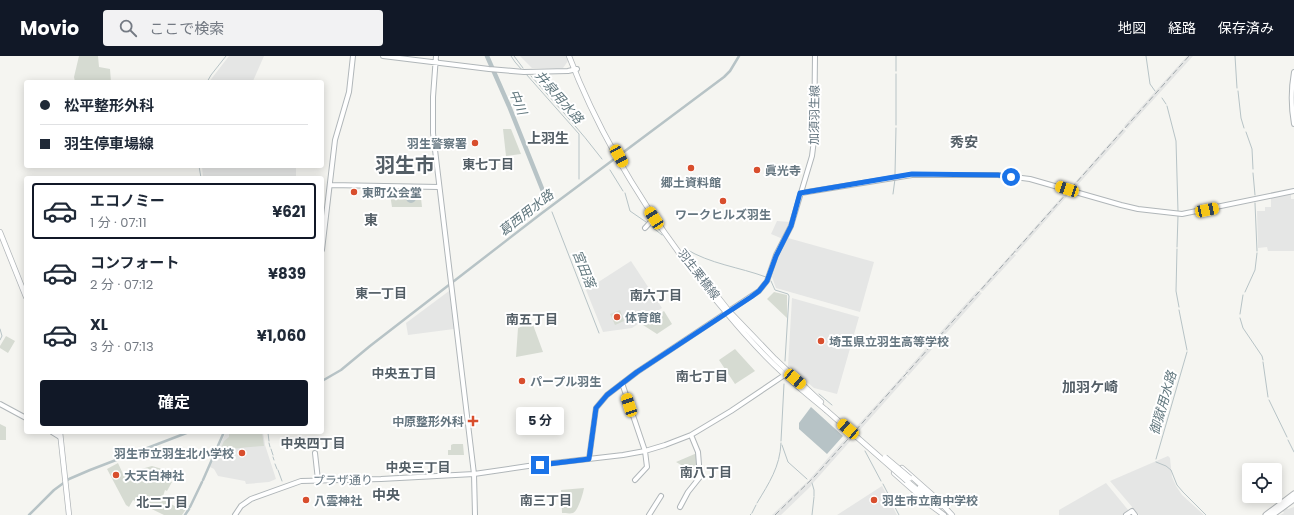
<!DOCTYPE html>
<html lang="ja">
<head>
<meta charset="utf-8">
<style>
  :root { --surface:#fff; --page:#f2f2f3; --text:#1f2937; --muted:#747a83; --line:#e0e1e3; --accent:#111827 }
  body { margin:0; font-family:Poppins,"Noto Sans JP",sans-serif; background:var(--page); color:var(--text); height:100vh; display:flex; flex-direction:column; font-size:15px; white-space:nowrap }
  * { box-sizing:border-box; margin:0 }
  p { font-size:13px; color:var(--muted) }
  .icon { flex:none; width:22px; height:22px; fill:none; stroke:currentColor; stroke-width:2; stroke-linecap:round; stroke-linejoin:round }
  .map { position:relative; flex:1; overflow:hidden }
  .panel { position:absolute; left:24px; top:120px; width:300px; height:258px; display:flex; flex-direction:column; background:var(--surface); border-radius:4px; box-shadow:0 2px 10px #0003 }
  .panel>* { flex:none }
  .banner { position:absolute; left:24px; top:24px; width:300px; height:88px; border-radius:4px; box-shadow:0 2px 10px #0003; display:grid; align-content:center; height:88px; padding:0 16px; background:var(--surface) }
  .buttons { position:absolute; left:1242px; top:407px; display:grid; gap:8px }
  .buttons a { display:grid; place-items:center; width:40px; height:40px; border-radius:4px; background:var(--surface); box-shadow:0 2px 10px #0003; font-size:20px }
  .end { position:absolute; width:18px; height:18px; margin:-9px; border:5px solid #1a73e8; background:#fff; box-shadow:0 0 0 2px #fff }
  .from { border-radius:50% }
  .bubble { position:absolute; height:28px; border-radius:4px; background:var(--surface); box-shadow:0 2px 10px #0003; font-size:13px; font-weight:700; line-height:28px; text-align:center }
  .car { position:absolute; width:12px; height:24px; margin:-12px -6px; border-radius:5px; box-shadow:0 0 3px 1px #0007; background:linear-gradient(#f5c518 24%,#345 0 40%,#f5c518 0 76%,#345 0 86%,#f5c518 0) }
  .banner b { display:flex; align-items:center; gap:14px; height:38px; font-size:15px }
  .banner b+b { border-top:1px solid var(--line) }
  .banner i { width:10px; height:10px; background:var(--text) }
  ul { padding:7px 0 0; list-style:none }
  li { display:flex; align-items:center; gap:12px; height:56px; margin:0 8px 6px; padding:0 8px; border:2px solid transparent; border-radius:4px }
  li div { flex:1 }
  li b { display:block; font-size:15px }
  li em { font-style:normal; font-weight:700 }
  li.selected { border-color:var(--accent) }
  li>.icon { width:36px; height:36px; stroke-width:1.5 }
  .primary-button { display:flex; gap:8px; margin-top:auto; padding:8px 16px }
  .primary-button a { flex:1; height:46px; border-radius:4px; background:var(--accent); color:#fff; font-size:16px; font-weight:700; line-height:46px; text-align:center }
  header { display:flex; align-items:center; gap:24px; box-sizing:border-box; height:56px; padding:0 20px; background:var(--accent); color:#fff }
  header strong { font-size:19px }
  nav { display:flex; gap:22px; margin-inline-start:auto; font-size:14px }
  .search { width:280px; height:36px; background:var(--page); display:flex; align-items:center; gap:10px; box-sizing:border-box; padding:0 14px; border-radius:4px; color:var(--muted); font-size:15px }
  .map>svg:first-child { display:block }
  .built { fill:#e5e6e5 }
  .green { fill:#d6dbd2 }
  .water { fill:#b7c3c6 }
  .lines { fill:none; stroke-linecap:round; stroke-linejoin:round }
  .stream { stroke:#b7c3c6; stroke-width:1 }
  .canal { stroke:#b7c3c6; stroke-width:2.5 }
  .river { stroke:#b7c3c6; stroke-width:4.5 }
  .secondary-casing { stroke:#b0b6b9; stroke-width:6 }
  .primary-casing { stroke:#b1b6b9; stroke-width:6 }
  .highway-casing { stroke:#b1b5b7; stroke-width:7 }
  .secondary { stroke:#fff; stroke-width:4 }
  .primary { stroke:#fff; stroke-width:4.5 }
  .highway { stroke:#fff; stroke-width:5 }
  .rail { stroke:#9fa6aa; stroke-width:1; stroke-dasharray:6 3; stroke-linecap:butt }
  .primary-bridge-casing { stroke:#b1b6b9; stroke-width:6; stroke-linecap:butt }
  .primary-bridge { stroke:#fff; stroke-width:4.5 }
  .route { stroke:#1a73e8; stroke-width:5 }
  .poi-dot { fill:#d84e2d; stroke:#fff; stroke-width:1.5 }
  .labels { text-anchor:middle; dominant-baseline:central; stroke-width:4; stroke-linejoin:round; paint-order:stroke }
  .street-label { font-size:12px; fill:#657680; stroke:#fff }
  .poi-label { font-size:12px; font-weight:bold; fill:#657680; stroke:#fff; text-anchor:start }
  .water-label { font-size:13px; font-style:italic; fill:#61777e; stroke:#fff }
  .neighbourhood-label { font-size:13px; font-weight:bold; fill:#535e66; stroke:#fff }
  .quarter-label { font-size:14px; font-weight:bold; fill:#535e66; stroke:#fff }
  .town-label { font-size:20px; font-weight:bold; fill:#535e66; stroke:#fff }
</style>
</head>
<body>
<header>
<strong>Movio</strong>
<div class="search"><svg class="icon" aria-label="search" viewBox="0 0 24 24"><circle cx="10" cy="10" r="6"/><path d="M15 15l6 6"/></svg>ここで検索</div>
<nav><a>地図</a><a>経路</a><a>保存済み</a></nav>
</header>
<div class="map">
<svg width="1294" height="459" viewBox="0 0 1294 459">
  <rect width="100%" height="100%" fill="#f5f5f1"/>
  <!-- built -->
  <path class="built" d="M229 0H264L253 25 254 26H209Z
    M520 0H566L568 5 563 12H532Z
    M1187 0H1193L1127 73 1124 70Z
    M1123 72 1126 75 1074 133 1070 132Z
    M202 110H296V122H203Z
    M1066 136 1070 137 1017 197 1013 196Z
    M1291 138V143H1294V195H1268L1267 191 1258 192 1257 155H1265V151H1271V142Z
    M777 165 790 166 783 183 771 178Z
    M788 182 874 206 860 256 776 232 772 221 777 203Z
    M1012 197 1016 199 983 235 979 234Z
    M631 205 662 252 632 272 603 276 586 234Z
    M449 235 454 273 408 279 406 267Z
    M977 235 982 237 908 320 905 316Z
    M792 242 859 261 837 338 814 332 788 310Z
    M904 318 907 321 813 427H812L811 430 781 459H772L808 425H809V424L828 402Z
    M226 376H263L265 389 276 423 269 426 246 428 245 425 218 420 214 413 210 411Z
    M1168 400 1170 402 1172 421 1176 430 1182 439 1204 459H1139L1110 425Z
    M1106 427 1129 455 1124 459H1059V454Z
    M882 430 897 459H837Z
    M1286 451 1288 453 1294 451V459H1280L1284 457 1282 454Z"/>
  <!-- green -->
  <path class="green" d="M79 0H98L99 11 110 13 111 26H75L74 21Z
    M503 73H511L521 98 506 100Z
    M389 132 417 133 419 132 420 133 422 151H392Z
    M774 236 787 239V262L767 243Z
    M620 254 624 265 615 269 610 258Z
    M664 255 672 268 657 278 643 269Z
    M532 266 543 296 516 301 518 272Z
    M6 280 15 285 8 297 0 292V290Z
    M735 293 755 315 735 328 719 304Z
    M0 368 6 371V384H0Z
    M229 376H262L264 390C249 391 235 393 220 394L224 385 229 381Z
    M453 388H463L464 399H448V394H451V389Z
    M697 397 698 418H697L676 406Z
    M118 407 123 418 152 410 169 415 165 423 172 426 167 435 165 434 163 440 165 442 164 444 178 452 179 451H181V450L186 453 182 459H164L133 444 129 451 126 449 107 413Z
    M584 432C583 438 578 455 573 457 570 458 565 457 562 457L561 434Z"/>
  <!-- water -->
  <path class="water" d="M406 142a5 5 0 1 1 10 0a5 5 0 1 1-10 0Z
    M811 351 843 380 827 398 799 373V367Z"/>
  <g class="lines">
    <!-- stream -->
    <path class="stream" d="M511 0 515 6 522 14
      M514 0 523 12
      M1146 0 1150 28 1155 35
      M1235 0 1237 32
      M896 15V0
      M526 18 579 78V123
      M531 20C555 47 580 74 602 103
      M207 26 211 19 226 0
      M1238 35 1241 62 1244 72
      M1162 42 1166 48
      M1167 50 1176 85 1178 155
      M896 69V18
      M1246 76 1252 93 1253 113
      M199 110 201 122
      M610 114 623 135
      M1253 117 1255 139
      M895 118 896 72
      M625 137 630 155 646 166
      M893 138 895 123
      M1255 147 1257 195
      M552 156 599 277
      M652 171 662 179
      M1177 191 1178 160
      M686 193C710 208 739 211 766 221
      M1177 193 1176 235 1179 251
      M771 225 775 234 788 238 789 240 785 305
      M1245 236 1255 214 1257 197
      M1179 254 1187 294
      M1240 258 1243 239
      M1240 262 1243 272 1262 300 1263 304
      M0 273 2 280 0 284
      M1263 306 1268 341
      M819 338 832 349
      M1269 344 1287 381
      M268 377 269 385
      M1288 384 1294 396
      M781 385 784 328
      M269 387 270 391
      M782 389 788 406 807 423
      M271 393 273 399
      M865 395 881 425
      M273 401 274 404
      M1156 403 1187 296
      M1156 406 1166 410 1171 414 1177 429 1183 436 1206 459
      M275 408 277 413
      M278 414 282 425
      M812 427 814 434V440
      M883 428 899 459
      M757 447C769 427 780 411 781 387
      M752 457 756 449
      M750 459 751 458
      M812 459 814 441"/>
    <!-- canal -->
    <path class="canal" d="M322 325 341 314 370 290 542 157 724 21 730 15 739 0
      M203 424 224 376
      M190 451 202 426
      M29 459 54 434 69 423 90 414 189 376
      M185 459 189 453"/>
    <!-- river -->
    <path class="river" d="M487 0 509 50 547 145"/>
    <!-- secondary casing -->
    <g class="secondary-casing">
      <path id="secondary" d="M383 0 489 13 524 16 568 15 577 13
        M436 0 433 41V77L474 418 475 459
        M1294 16C1291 33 1291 51 1294 68
        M330 129 439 131
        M801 137 912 119H998L1030 123 1121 149 1138 153 1182 158 1294 135
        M645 172 655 161
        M322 194 335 84 349 36 353 0
        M622 327 645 395 647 411 635 424
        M0 348 26 362
        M52 376 60 381
        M315 397 318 424
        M589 403 596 352 607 339 637 316 759 235 767 225 776 199 791 170 812 100 814 84 815 0
        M680 451 688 436 700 421 698 396 691 379
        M235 459 241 450 251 443 301 425 381 423 474 418 528 410 623 399 645 395 665 389 691 379 731 355 786 318
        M649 459 661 440
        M1126 459 1132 455 1135 459"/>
    </g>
    <!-- primary casing -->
    <g class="primary-casing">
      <path id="primary" d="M569 0C601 84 649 160 705 231 730 261 755 292 784 318 797 331 812 342 826 354
        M0 176 26 241
        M706 226 729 255 775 303 821 346
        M60 376 69 459
        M902 412 937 443 952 459
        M894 417 929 448 944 459
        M907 425 921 437
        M920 431 941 450"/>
    </g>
    <!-- highway casing -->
    <g class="highway-casing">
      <path id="highway" d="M1266 459 1294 438
        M1272 459 1294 443"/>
    </g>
    <!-- secondary -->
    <use href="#secondary" class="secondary"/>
    <!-- primary -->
    <use href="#primary" class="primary"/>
    <!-- highway -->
    <use href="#highway" class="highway"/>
    <!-- rail -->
    <path class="rail" d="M775 459 815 420 1189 0"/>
    <!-- primary-bridge casing -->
    <g class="primary-bridge-casing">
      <path id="primary-bridge" d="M826 354 907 425
        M885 401 910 422"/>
    </g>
    <!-- primary-bridge -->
    <use href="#primary-bridge" class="primary-bridge"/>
  </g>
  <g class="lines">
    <!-- route -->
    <path class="route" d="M540 409 589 403 596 352 607 339 637 316 751 241 759 235 767 225 776 200 791 170 800 137 912 118 998 119 1011 121"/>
  </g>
  <!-- markers -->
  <g class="poi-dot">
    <circle cx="475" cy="87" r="4"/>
    <circle cx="691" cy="112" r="4"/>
    <circle cx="757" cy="114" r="4"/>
    <circle cx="354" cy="136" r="4"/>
    <circle cx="723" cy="145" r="4"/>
    <circle cx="617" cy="261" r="4"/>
    <circle cx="821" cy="285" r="4"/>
    <circle cx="522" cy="325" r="4"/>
    <path d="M471 359h4v4h4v4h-4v4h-4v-4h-4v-4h4z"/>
    <circle cx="242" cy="397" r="4"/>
    <circle cx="116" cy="419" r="4"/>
    <circle cx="306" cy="444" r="4"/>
    <circle cx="874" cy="444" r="4"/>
  </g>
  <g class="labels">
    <!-- street labels -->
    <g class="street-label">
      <text transform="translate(814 59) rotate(-89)">加須羽生線</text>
      <text transform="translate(699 218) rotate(52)">羽生栗橋線</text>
      <text transform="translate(343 424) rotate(-1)">プラザ通り</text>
    </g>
    <!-- poi labels -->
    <g class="poi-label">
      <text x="467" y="87" text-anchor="end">羽生警察署</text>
      <text x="765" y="114">眞光寺</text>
      <text x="691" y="126" text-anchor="middle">郷土資料館</text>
      <text x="362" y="136">東町公会堂</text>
      <text x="723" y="158" text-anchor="middle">ワークヒルズ羽生</text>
      <text x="625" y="261">体育館</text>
      <text x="829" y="285">埼玉県立羽生高等学校</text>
      <text x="530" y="325">パープル羽生</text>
      <text x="464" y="365" text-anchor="end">中原整形外科</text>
      <text x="234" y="397" text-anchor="end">羽生市立羽生北小学校</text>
      <text x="124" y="419">大天白神社</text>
      <text x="314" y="444">八雲神社</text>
      <text x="882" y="444">羽生市立南中学校</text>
    </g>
    <!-- water labels -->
    <g class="water-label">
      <text transform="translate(559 41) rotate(49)">井泉用水路</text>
      <text transform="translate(518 46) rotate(68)">中川</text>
      <text transform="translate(526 157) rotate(-38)">葛西用水路</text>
      <text transform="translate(584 213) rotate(68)">宮田落</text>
      <text transform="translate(1163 347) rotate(-74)">御獄用水路</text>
    </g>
    <!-- neighbourhood labels -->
    <g class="neighbourhood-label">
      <text x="488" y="108">東七丁目</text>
      <text x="381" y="237">東一丁目</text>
      <text x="656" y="239">南六丁目</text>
      <text x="532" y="263">南五丁目</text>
      <text x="404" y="317">中央五丁目</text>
      <text x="702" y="320">南七丁目</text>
      <text x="313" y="387">中央四丁目</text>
      <text x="418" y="411">中央三丁目</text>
      <text x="706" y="416">南八丁目</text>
      <text x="546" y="444">南三丁目</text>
      <text x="162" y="446">北二丁目</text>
    </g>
    <!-- quarter labels -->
    <g class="quarter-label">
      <text x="548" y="82">上羽生</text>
      <text x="964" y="86">秀安</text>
      <text x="371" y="164">東</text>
      <text x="1090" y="331">加羽ケ崎</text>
      <text x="386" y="439">中央</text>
    </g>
    <!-- town labels -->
    <g class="town-label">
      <text x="405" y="109">羽生市</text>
    </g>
  </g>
</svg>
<div class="buttons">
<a><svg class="icon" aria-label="locate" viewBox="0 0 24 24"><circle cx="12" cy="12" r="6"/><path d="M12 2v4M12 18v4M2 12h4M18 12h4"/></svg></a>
</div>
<i class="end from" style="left:1011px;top:121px"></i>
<i class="end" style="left:540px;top:409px"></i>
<div class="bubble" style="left:516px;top:351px;width:48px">5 分</div>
<i class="car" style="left:619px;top:100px;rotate:151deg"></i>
<i class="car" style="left:1067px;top:133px;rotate:288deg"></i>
<i class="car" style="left:1207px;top:154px;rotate:78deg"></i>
<i class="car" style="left:654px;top:162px;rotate:327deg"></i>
<i class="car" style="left:795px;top:323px;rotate:130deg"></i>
<i class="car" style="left:629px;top:349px;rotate:342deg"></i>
<i class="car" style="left:848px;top:373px;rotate:311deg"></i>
<div class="banner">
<b><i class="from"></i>松平整形外科</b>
<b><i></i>羽生停車場線</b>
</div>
<section class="panel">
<ul>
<li class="selected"><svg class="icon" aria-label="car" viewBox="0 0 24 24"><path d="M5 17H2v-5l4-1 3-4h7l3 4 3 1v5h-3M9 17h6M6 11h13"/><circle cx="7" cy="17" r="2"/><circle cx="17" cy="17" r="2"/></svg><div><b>エコノミー</b><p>1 分 · 07:11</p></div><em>¥621</em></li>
<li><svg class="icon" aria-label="car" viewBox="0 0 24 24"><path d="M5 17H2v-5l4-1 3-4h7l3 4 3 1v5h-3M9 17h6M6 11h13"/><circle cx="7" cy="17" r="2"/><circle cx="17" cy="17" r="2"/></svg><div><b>コンフォート</b><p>2 分 · 07:12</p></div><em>¥839</em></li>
<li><svg class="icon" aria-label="car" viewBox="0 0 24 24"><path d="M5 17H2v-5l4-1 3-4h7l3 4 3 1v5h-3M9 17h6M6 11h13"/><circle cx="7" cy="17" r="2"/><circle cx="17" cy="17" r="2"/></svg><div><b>XL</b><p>3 分 · 07:13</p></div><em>¥1,060</em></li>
</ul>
<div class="primary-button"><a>確定</a></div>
</section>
</div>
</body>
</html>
